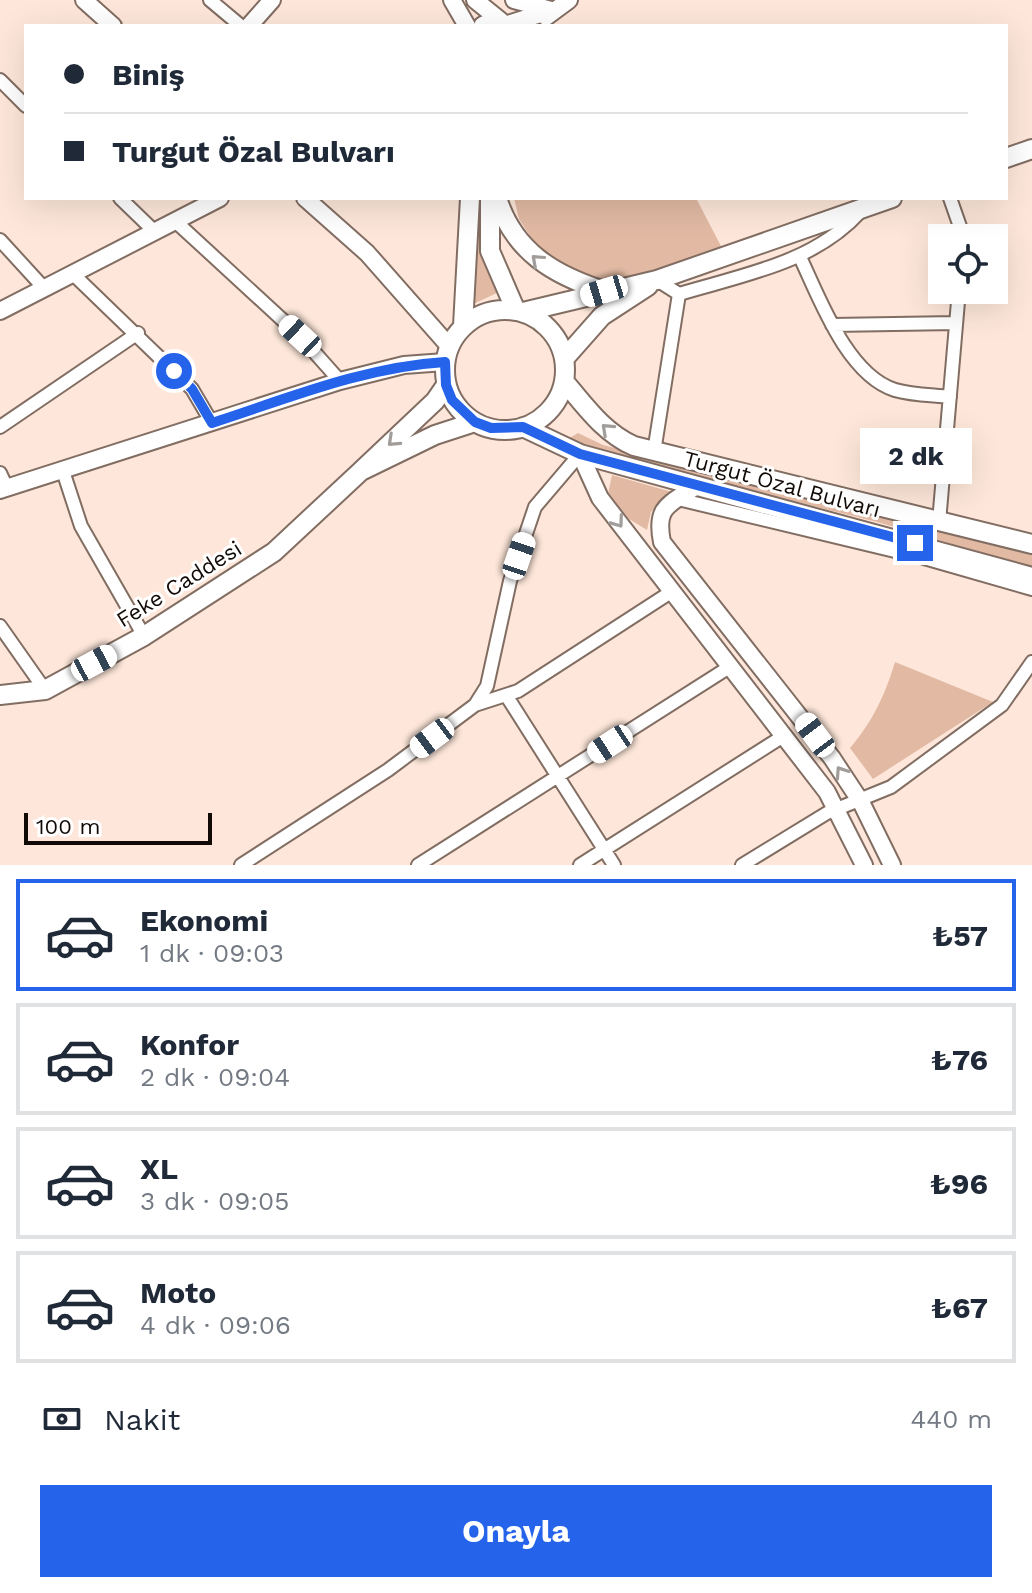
<!DOCTYPE html>
<html lang="tr">
<head>
<meta charset="utf-8">
<style>
  :root { --surface:#fff; --page:#f2f2f3; --text:#1f2937; --muted:#747a83; --line:#e0e1e3; --accent:#2563eb }
  body { margin:0; font-family:"Work Sans",sans-serif; background:var(--page); color:var(--text); height:100vh; display:flex; flex-direction:column; font-size:30px; white-space:nowrap }
  * { box-sizing:border-box; margin:0 }
  p { font-size:26px; color:var(--muted) }
  .icon { flex:none; width:44px; height:44px; fill:none; stroke:currentColor; stroke-width:2; stroke-linecap:round; stroke-linejoin:round }
  .map { position:relative; height:865px; overflow:hidden }
  .details { display:flex; flex-direction:column; background:var(--surface); flex:1 }
  .details>* { flex:none }
  .banner { position:absolute; left:24px; top:24px; width:984px; height:176px; border-radius:0px; box-shadow:0 8px 32px #0002; display:grid; align-content:center; height:176px; padding:0 40px; background:var(--surface) }
  .controls { position:absolute; left:928px; top:224px; display:grid; gap:16px }
  .controls a { display:grid; place-items:center; width:80px; height:80px; border-radius:0px; background:var(--surface); box-shadow:0 8px 32px #0002; font-size:40px }
  .scale { position:absolute; left:24px; bottom:20px; width:188px; box-sizing:border-box; padding-left:8px; border:4px solid #110a06; border-top:0; font-size:22px; line-height:28px; white-space:nowrap; color:#110a06; -webkit-text-stroke:6px #fff; paint-order:stroke }
  .end { position:absolute; width:36px; height:36px; margin:-18px; border:10px solid #2563eb; background:#fff; box-shadow:0 0 0 4px #fff }
  .from { border-radius:50% }
  .bubble { position:absolute; height:56px; border-radius:0px; background:var(--surface); box-shadow:0 8px 32px #0002; font-size:26px; font-weight:700; line-height:56px; text-align:center }
  .car { position:absolute; width:24px; height:48px; margin:-24px -12px; border-radius:10px; box-shadow:0 0 6px 2px #0007; background:linear-gradient(#fff 24%,#345 0 40%,#fff 0 76%,#345 0 86%,#fff 0) }
  .banner b { display:flex; align-items:center; gap:28px; height:76px; font-size:30px }
  .banner b+b { border-top:2px solid var(--line) }
  .banner i { width:20px; height:20px; background:var(--text) }
  ul { padding:14px 0 0; list-style:none }
  li { display:flex; align-items:center; gap:24px; height:112px; margin:0 16px 12px; padding:0 24px; border:4px solid var(--line); border-radius:0px }
  li div { flex:1 }
  li b { display:block; font-size:30px }
  li em { font-style:normal; font-weight:700 }
  li.selected { border-color:var(--accent) }
  li>.icon { width:72px; height:72px; stroke-width:1.5 }
  .pay { display:flex; align-items:center; gap:20px; height:88px; padding:0 40px; font-size:30px }
  .pay p { margin-inline-start:auto }
  .action { display:flex; gap:16px; margin-top:auto; padding:16px 40px }
  .action a { flex:1; height:92px; border-radius:0px; background:var(--accent); color:#fff; font-size:32px; font-weight:700; line-height:92px; text-align:center }
  .map>svg:first-child { display:block }
  .green { fill:#e2baa4 }
  .lines { fill:none; stroke-linecap:round; stroke-linejoin:round }
  .minor-casing { stroke:#826d62; stroke-width:16 }
  .tertiary-casing { stroke:#826d62; stroke-width:20 }
  .secondary-casing { stroke:#826d62; stroke-width:22 }
  .minor { stroke:#fff; stroke-width:12 }
  .tertiary { stroke:#fff; stroke-width:16 }
  .secondary { stroke:#fff; stroke-width:18 }
  .oneway { stroke:#a09d9b }
  .route { stroke:#2563eb; stroke-width:10 }
  .labels { text-anchor:middle; dominant-baseline:central; stroke-width:6; stroke-linejoin:round; paint-order:stroke }
  .street-label { font-size:22px; fill:#110a06; stroke:#fff }
</style>
</head>
<body>
<div class="map">
<svg width="1032" height="865" viewBox="0 0 1032 865">
  <rect width="100%" height="100%" fill="#fee7da"/>
  <!-- green -->
  <path class="green" d="M475 198H482L485 263 497 293 469 306Z
    M514 198H696L723 250 605 286 577 279 538 248 519 219Z
    M578 433 603 445 1032 555V568L877 522 561 443Z
    M612 475 672 492 651 512 647 530 629 519 608 494Z
    M895 662 993 702 873 779 850 748C873 721 885 695 895 662Z"/>
  <g class="lines">
    <!-- minor casing -->
    <g class="minor-casing">
      <path id="minor" d="M210 0 241 26
        M0 80 26 106
        M120 198 154 231
        M950 198 964 238
        M175 221 300 336 340 381
        M0 240 43 287
        M800 257C819 297 847 375 895 390 912 395 932 395 950 397
        M72 273 192 389 212 423
        M657 280 679 294C742 275 814 263 860 212
        M832 325 956 323
        M0 427 138 333
        M654 452 679 294
        M63 471 81 526 144 636
        M0 473 7 488
        M678 499 924 558 1032 589
        M939 522 959 290
        M0 626 45 690
        M506 695 614 865
        M475 705 518 691 671 592
        M241 865 388 770 475 705 487 686 510 581 535 507 580 454
        M418 865 731 666
        M580 865 785 735
        M742 865 827 813 891 787 1002 705 1032 662"/>
    </g>
    <!-- tertiary casing -->
    <g class="tertiary-casing">
      <path id="tertiary" d="M84 0 113 26
        M452 0 467 26
        M475 0 501 21
        M514 0 551 10
        M546 17 569 0
        M508 24 553 10
        M249 26 272 0
        M305 198 367 253 449 346
        M0 311 220 198
        M580 454 600 498 827 792 864 865
        M695 487C668 505 655 507 662 542L832 758 861 802 892 865
        M0 490 340 381 404 365 445 362"/>
    </g>
    <!-- secondary casing -->
    <g class="secondary-casing">
      <path id="secondary" d="M483 26 493 21 509 26
        M1006 158 1032 149
        M490 198V251L516 311
        M497 198C514 252 554 275 604 291
        M445 370a60 60 0 1 1 120 0a60 60 0 1 1-120 0Z
        M523 312 657 280 892 198
        M463 326 470 198
        M564 359 602 316 648 286
        M564 381C585 406 604 433 634 446L1032 544
        M446 385 435 401 361 471 435 435 475 422
        M523 427 580 454 1032 577
        M0 695 45 690 144 636 274 552 361 471"/>
    </g>
    <!-- minor -->
    <use href="#minor" class="minor"/>
    <!-- tertiary -->
    <use href="#tertiary" class="tertiary"/>
    <!-- secondary -->
    <use href="#secondary" class="secondary"/>
  </g>
  <!-- one-way arrows -->
  <defs><path id="oneway-chevron" d="M-2-3.5L2.5 0L-2 3.5" fill="none" stroke-width="1.6" stroke-linecap="round" stroke-linejoin="round" transform="scale(2)"/></defs>
  <g class="oneway">
    <use href="#oneway-chevron" transform="translate(537 260) rotate(-138)"/>
    <use href="#oneway-chevron" transform="translate(607 429) rotate(-137)"/>
    <use href="#oneway-chevron" transform="translate(393 441) rotate(137)"/>
    <use href="#oneway-chevron" transform="translate(618 522) rotate(54)"/>
    <use href="#oneway-chevron" transform="translate(841 772) rotate(-124)"/>
  </g>
  <g class="lines">
    <!-- route -->
    <path class="route" d="M174 371 192 389 212 423C289 398 364 367 445 362L446 385 452 400 475 422 491 428 523 427 580 454 915 543"/>
  </g>
  <g class="labels">
    <!-- street labels -->
    <g class="street-label">
      <text transform="translate(782 484) rotate(15)">Turgut Özal Bulvarı</text>
      <text transform="translate(179 584) rotate(-32)">Feke Caddesi</text>
    </g>
  </g>
</svg>
<div class="controls">
<a><svg class="icon" aria-label="locate" viewBox="0 0 24 24"><circle cx="12" cy="12" r="6"/><path d="M12 2v4M12 18v4M2 12h4M18 12h4"/></svg></a>
</div>
<div class="scale">100 m</div>
<i class="end from" style="left:174px;top:371px"></i>
<i class="end" style="left:915px;top:543px"></i>
<div class="bubble" style="left:860px;top:428px;width:112px">2 dk</div>
<i class="car" style="left:604px;top:291px;rotate:253deg"></i>
<i class="car" style="left:300px;top:336px;rotate:313deg"></i>
<i class="car" style="left:519px;top:556px;rotate:19deg"></i>
<i class="car" style="left:94px;top:663px;rotate:62deg"></i>
<i class="car" style="left:815px;top:735px;rotate:323deg"></i>
<i class="car" style="left:432px;top:738px;rotate:233deg"></i>
<i class="car" style="left:610px;top:744px;rotate:237deg"></i>
<div class="banner">
<b><i class="from"></i>Biniş</b>
<b><i></i>Turgut Özal Bulvarı</b>
</div>
</div>
<section class="details">
<ul>
<li class="selected"><svg class="icon" aria-label="car" viewBox="0 0 24 24"><path d="M5 17H2v-5l4-1 3-4h7l3 4 3 1v5h-3M9 17h6M6 11h13"/><circle cx="7" cy="17" r="2"/><circle cx="17" cy="17" r="2"/></svg><div><b>Ekonomi</b><p>1 dk · 09:03</p></div><em>₺57</em></li>
<li><svg class="icon" aria-label="car" viewBox="0 0 24 24"><path d="M5 17H2v-5l4-1 3-4h7l3 4 3 1v5h-3M9 17h6M6 11h13"/><circle cx="7" cy="17" r="2"/><circle cx="17" cy="17" r="2"/></svg><div><b>Konfor</b><p>2 dk · 09:04</p></div><em>₺76</em></li>
<li><svg class="icon" aria-label="car" viewBox="0 0 24 24"><path d="M5 17H2v-5l4-1 3-4h7l3 4 3 1v5h-3M9 17h6M6 11h13"/><circle cx="7" cy="17" r="2"/><circle cx="17" cy="17" r="2"/></svg><div><b>XL</b><p>3 dk · 09:05</p></div><em>₺96</em></li>
<li><svg class="icon" aria-label="car" viewBox="0 0 24 24"><path d="M5 17H2v-5l4-1 3-4h7l3 4 3 1v5h-3M9 17h6M6 11h13"/><circle cx="7" cy="17" r="2"/><circle cx="17" cy="17" r="2"/></svg><div><b>Moto</b><p>4 dk · 09:06</p></div><em>₺67</em></li>
</ul>
<div class="pay"><svg class="icon" aria-label="cash" viewBox="0 0 24 24"><path d="M3 7h18v10H3z"/><circle cx="12" cy="12" r="2"/></svg>Nakit<p>440 m</p></div>
<div class="action"><a>Onayla</a></div>
</section>
</body>
</html>
